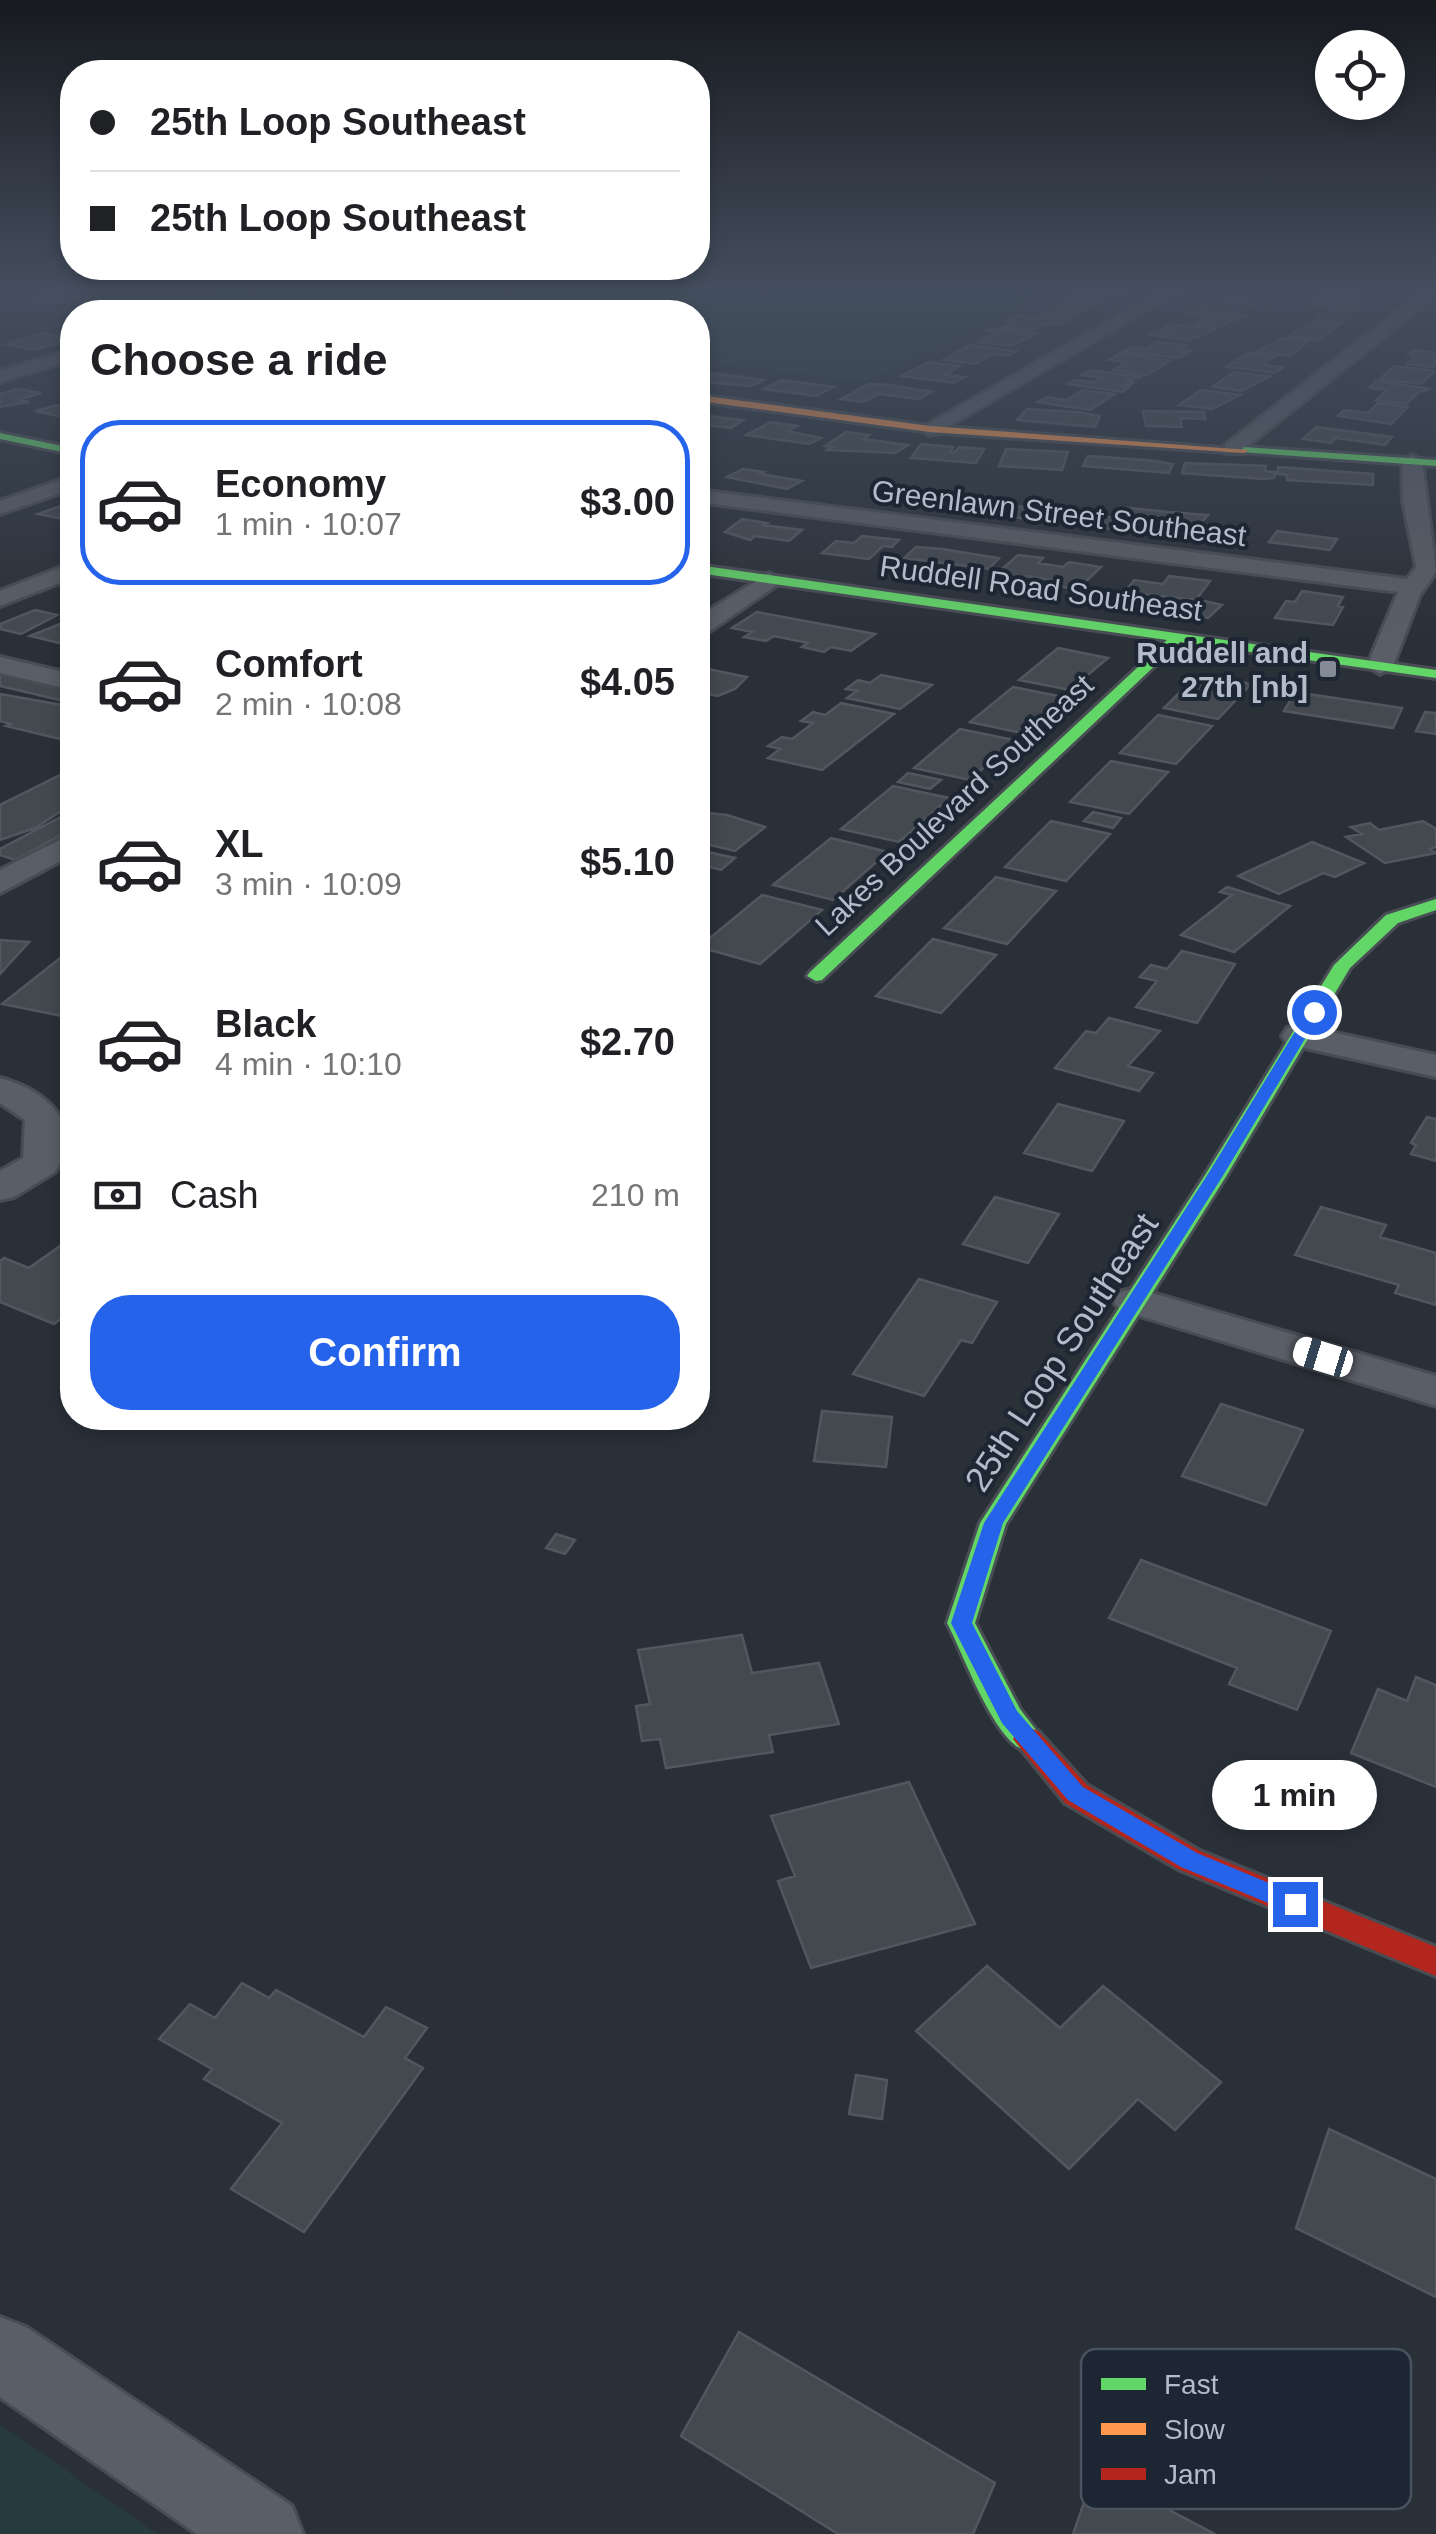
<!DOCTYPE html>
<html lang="en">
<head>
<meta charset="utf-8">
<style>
  :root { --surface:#fff; --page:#f6f6f6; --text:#202124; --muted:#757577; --line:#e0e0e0; --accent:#2563eb }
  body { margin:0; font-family:Helvetica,sans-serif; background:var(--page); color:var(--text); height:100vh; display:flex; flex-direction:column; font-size:38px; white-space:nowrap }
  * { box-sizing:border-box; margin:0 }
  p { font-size:32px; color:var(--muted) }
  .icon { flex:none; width:55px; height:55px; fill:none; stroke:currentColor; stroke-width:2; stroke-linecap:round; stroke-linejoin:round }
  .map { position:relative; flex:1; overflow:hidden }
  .sheet { position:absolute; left:60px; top:300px; width:650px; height:1130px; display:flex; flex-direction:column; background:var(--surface); border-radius:40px; box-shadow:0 5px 15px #0003 }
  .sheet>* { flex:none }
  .hud { position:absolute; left:60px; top:60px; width:650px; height:220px; border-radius:40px; box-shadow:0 5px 15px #0003; display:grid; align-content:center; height:220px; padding:0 30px; background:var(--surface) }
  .controls { position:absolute; left:1315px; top:30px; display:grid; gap:20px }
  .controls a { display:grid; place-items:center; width:90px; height:90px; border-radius:50%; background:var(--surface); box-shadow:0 5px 15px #0003; font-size:50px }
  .end { position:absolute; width:45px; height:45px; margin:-22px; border:12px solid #2563eb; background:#fff; box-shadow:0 0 0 5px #fff }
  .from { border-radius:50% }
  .bubble { position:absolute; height:70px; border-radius:35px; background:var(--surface); box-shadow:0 5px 15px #0003; font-size:32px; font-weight:800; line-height:70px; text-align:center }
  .car { position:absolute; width:30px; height:60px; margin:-30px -15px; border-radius:12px; box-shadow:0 0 8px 2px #0007; background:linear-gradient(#fff 24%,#345 0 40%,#fff 0 76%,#345 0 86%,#fff 0) }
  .hud b { display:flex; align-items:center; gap:35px; height:95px; font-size:38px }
  .hud b+b { border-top:2px solid var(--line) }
  .hud i { width:25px; height:25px; background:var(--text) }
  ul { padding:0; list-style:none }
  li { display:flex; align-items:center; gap:30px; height:165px; margin:0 20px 15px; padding:0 10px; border:5px solid transparent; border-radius:40px }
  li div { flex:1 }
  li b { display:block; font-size:38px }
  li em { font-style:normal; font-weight:800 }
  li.current { border-color:var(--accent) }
  li>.icon { width:90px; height:90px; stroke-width:1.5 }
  h2 { padding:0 30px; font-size:45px; line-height:120px }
  .pay { display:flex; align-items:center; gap:25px; height:110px; padding:0 30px; font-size:38px }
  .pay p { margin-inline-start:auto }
  .primary-button { display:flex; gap:20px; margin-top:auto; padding:20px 30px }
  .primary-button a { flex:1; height:115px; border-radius:40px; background:var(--accent); color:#fff; font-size:40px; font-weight:800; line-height:115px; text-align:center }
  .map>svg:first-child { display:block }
  .green { fill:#273a3e }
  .building { fill:#444950; stroke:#52575f; stroke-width:2.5 }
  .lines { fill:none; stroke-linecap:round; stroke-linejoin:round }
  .street-casing { stroke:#484c53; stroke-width:6 }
  .fast-casing { stroke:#484c53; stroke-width:6 }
  .slow-casing { stroke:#484c53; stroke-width:6 }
  .jam-casing { stroke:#484c53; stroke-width:6 }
  .street { fill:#5a5e66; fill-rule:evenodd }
  .fast { fill:#63d668; fill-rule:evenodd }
  .slow { fill:#ff974d; fill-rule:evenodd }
  .jam { fill:#b3261e; fill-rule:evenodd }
  .route { fill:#2563eb }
  .poi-dot { fill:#848b96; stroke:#1d2633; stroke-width:4 }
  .labels { text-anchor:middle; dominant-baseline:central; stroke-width:8; stroke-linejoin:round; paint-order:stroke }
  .far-street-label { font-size:30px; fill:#b4bcc9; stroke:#1d2633 }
  .far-poi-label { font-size:30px; font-weight:bold; fill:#b4bcc9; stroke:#1d2633; text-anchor:end }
  .street-label { font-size:35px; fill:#b4bcc9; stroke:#1d2633 }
  .key { fill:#1d2633; stroke:#4a5360; stroke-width:2.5 }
  .key-label { font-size:28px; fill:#b4bcc9 }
</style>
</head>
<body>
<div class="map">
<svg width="1436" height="2534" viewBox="0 0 1436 2534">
  <rect width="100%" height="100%" fill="#2a3038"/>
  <!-- green -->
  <path class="green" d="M141 286H1053L866 382 698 360V312H339Z
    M0 2424 157 2534H0Z"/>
  <!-- building -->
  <path class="building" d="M1095 286H1135L1120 294 1087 290Z
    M1080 292 1113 295 1098 299 1095 300 1102 301 1095 305 1062 302Z
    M1337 292 1361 294 1358 296 1372 298 1345 304 1361 305 1355 310 1308 304 1326 293Z
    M52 293 74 294 69 297H88L80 302 29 301Z
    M1229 298 1258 301 1243 311 1197 306 1204 302 1220 303Z
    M1062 304 1090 307 1071 319 1040 315Z
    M1195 310 1238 315 1245 316 1219 327 1195 324 1208 316 1188 314Z
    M1333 310 1354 312 1342 324 1316 321 1320 315Z
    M1016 315 1024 316 1068 321 1060 325 1045 324 1032 331 1003 328 1016 321 1008 320Z
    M1310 323 1338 326 1319 340 1289 336Z
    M1171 324 1217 329 1189 340 1150 335 1158 331 1169 332 1175 329 1164 328Z
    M992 329H1001L1037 334 1009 346 978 342 996 333 987 331Z
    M43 333 72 340 32 350 6 344Z
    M1283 338 1309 341 1289 356 1256 352Z
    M1157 342 1186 345 1180 349 1191 351 1179 358 1122 352 1131 347 1146 349Z
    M970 345 1016 351 1007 356 992 354 975 364 943 360Z
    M1413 350 1436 353V363L1432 367 1407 364 1415 356 1408 355Z
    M1247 353 1274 357 1263 365 1283 367 1276 373 1227 367Z
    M1119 354H1125L1170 361 1147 375 1114 370 1127 362 1109 360Z
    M929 362 960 366 945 375 965 377 954 383 901 376Z
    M1394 366 1435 371 1421 384 1380 379Z
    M1090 370 1142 377 1126 380 1134 382 1128 386H1117L1129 387 1123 392 1068 384 1075 380 1094 382 1101 378 1082 375Z
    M698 371 764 380 751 386 715 383 698 380Z
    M1234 372 1266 376H1271L1241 391 1212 387Z
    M782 380 834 387 816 396 764 389Z
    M1376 381 1425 388 1431 389 1419 392 1406 404 1376 400 1388 390 1369 388Z
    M869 384 890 385 932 392 919 399 879 394 863 402 841 399Z
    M18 389 41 393 18 400 29 402 0 407V394Z
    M1083 390 1115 394 1090 410 1037 402 1047 397 1067 400Z
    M1201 390 1240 395 1212 409 1179 405Z
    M1378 403 1408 407 1391 424 1338 416 1344 410 1368 413Z
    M57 405 72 408V419L35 411Z
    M1027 409 1077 412 1100 416 1095 427 1017 420Z
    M1143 411 1204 412 1205 419 1180 418 1182 427 1146 426Z
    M700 415 743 420 731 428 698 424Z
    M771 422 797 426 787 431 821 438 809 444 746 435Z
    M1316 427 1392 437 1385 445 1336 438 1331 443 1303 439Z
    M846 432 869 435 863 439 908 445 895 453 827 450 833 447 825 446Z
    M921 444 953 447 950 452H955L959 447 984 449 976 463 911 458Z
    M1006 449 1068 452 1062 470 999 466Z
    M1088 456 1147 460 1173 464 1169 473 1083 466Z
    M1185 463 1266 466 1265 471 1275 472 1274 478 1263 479 1182 473Z
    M1278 467 1373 474V485L1287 480V475L1277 474Z
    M743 469 764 472 760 474 802 481 787 489 727 477Z
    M885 491 934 498 924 506 874 500Z
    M72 502V521L38 514Z
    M1016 506 1066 512 1055 523 1005 516Z
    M1119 507 1169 512 1208 515 1199 525 1126 519 1138 522 1130 531 1087 526 1095 518 1111 517Z
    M742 519 767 523 763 525 802 530 789 541 755 536 750 540 725 532Z
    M1277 531 1337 539 1330 550 1269 542Z
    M862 536 899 540 892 547 883 546 869 559 822 553 836 541 854 543Z
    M916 547 942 549 999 558 989 569 904 558Z
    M1018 555 1043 558 1038 563 1063 567 1069 562 1101 567 1078 589 1048 585 1053 580 1026 576 1021 581 993 577Z
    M1169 576 1210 581 1196 600 1125 592 1134 580 1163 584Z
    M1302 591 1343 597 1338 606 1343 607 1333 625 1275 618 1286 601 1295 602Z
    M1204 601 1222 605 1208 618 1190 615Z
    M35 610 57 615 21 634 0 629V624Z
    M757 612 875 634 851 651 831 647 824 652 802 647 808 643 774 636 766 641 744 637 752 632 732 628Z
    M72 619V637L59 643 30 636Z
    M1058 648 1108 658 1070 690 1019 680Z
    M698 667 747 677 735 689 718 696 698 692Z
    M0 672 72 690V703L0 686Z
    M1198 674 1251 684 1218 719 1164 708Z
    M881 675 932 685 900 709 847 698 857 691 846 689 858 680 870 683Z
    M1013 687 1063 697 1022 733 970 722Z
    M1295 692 1402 708 1393 728 1284 711Z
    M0 694 68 706 65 707 72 709V742L6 726 11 724 0 721Z
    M841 703 894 714 822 770 768 758 780 749 768 746 782 737 792 739 813 723 801 721 813 712 825 715Z
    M1425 712 1436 713V734L1416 731Z
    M1158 715 1212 726 1176 764 1120 753Z
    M960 729 1014 740 970 780 914 768Z
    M1111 761 1168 772 1129 814 1070 802Z
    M72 769V804L35 828 0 840V805Z
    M908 773 941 780 930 789 898 782Z
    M893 786 949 798 899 842 841 829Z
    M72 811V829L15 860 0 855V849Z
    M698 812 727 815 765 827 735 851 710 845 703 850 698 849Z
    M1093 812 1121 818 1113 828 1084 821Z
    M1051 821 1110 834 1066 881 1005 867Z
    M1423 821 1436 829V847L1430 849 1436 853 1385 863 1346 837 1362 834 1351 827 1370 823 1379 830Z
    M831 838 888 852 833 900 773 885Z
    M1312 842 1364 863 1335 877 1323 873 1279 894 1238 876Z
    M708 852 735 858 721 870 698 864Z
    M996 877 1056 891 1007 944 944 928Z
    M1227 887 1290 906 1234 952 1181 935 1232 895 1220 892Z
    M762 895 822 910 760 964 699 947Z
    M933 939 996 955 941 1013 876 996Z
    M0 940 29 942 0 974Z
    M1182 951 1235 964 1197 1023 1136 1007 1157 981 1140 977 1151 965 1167 969Z
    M60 958 72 960V1018L2 1004Z
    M1109 1018 1160 1031 1128 1066 1153 1073 1139 1091 1055 1068 1086 1031 1096 1033Z
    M1058 1104 1124 1121 1092 1171 1024 1153Z
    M1427 1117 1436 1119V1161L1411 1154 1416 1145 1411 1143Z
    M995 1197 1059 1214 1028 1263 963 1244Z
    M1321 1207 1386 1225 1380 1237 1436 1253V1305L1395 1293 1399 1285 1295 1255Z
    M67 1241 72 1243V1310L54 1324 0 1302V1261L4 1258 29 1268Z
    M919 1279 997 1302 972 1343 961 1340 924 1396 853 1374Z
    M1221 1404 1303 1430 1266 1505 1182 1476Z
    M822 1411 892 1417 886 1467 814 1461Z
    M556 1534 575 1540 565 1554 546 1548Z
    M1141 1560 1331 1631 1297 1710 1229 1684 1237 1668 1109 1618Z
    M742 1635 752 1673 819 1663 839 1724 769 1735 773 1752 666 1768 660 1739 642 1741 636 1706 650 1704 638 1650Z
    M1416 1677 1436 1685V1787L1351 1753 1378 1689 1407 1701Z
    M909 1782 975 1924 811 1968 778 1881 795 1876 771 1816Z
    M987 1966 1060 2028 1103 1986 1221 2082 1175 2130 1138 2099 1069 2169 916 2031Z
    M242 1983 269 1998 276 1990 364 2037 386 2007 427 2028 405 2058 423 2068 304 2232 231 2189 282 2123 204 2079 212 2069 159 2039 190 2004 215 2018Z
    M856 2075 887 2080 882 2119 849 2114Z
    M1329 2129 1436 2179V2297L1296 2228Z
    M739 2332 995 2483 973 2534H838L681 2436Z
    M1095 2471 1215 2534H1073Z"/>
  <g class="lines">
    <!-- street casing -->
    <g class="street-casing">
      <path id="street" d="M1170 286H1189L937 433 930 435 920 429Z
        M1429 286H1436V296L1239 453H1225V445Z
        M72 350V360L0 382V371Z
        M1412 455 1422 461 1436 572 1420 595 1393 666 1380 674 1367 666 1398 592 698 502V490L1407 579 1416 567 1403 501 1402 461Z
        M72 476V489L0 514V501Z
        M72 563V578L0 606V591Z
        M769 573 781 580 777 585 707 633 698 635V617Z
        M0 657 72 674V690L0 673Z
        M72 834V855L0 893V870Z
        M1300 1025 1436 1055V1077L1287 1044 1282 1036 1287 1028Z
        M0 1078C44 1089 88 1125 55 1172L14 1197 0 1200V1171L23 1158 25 1120 0 1103Z
        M1135 1288 1436 1376V1406L1120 1310 1113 1301 1120 1292Z
        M0 2317 26 2327 292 2506 303 2534H197L0 2397Z"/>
    </g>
    <!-- fast casing -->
    <g class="fast-casing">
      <path id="fast" d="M0 433 72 448V454L0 439Z
        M1244 447 1436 460V466L1240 452Z
        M698 565 1436 670V678L1180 642 822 980 816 981 807 976 810 972 1167 640 698 573Z
        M1436 899V910L1398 923 1350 968 1227 1175 1006 1524 975 1623 1020 1709 1043 1739 1038 1747C1030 1750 1024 1751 1016 1746 988 1724 964 1656 947 1623L980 1523 1205 1175 1334 965 1386 915Z"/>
    </g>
    <!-- slow casing -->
    <g class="slow-casing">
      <path id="slow" d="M698 395 930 426 1249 450 1244 453 930 432 698 401Z"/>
    </g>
    <!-- jam casing -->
    <g class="jam-casing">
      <path id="jam" d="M1028 1727 1038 1731 1087 1785 1200 1851 1436 1947V1976L1178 1869 1065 1803 1013 1739 1018 1731Z"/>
    </g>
    <!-- street -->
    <use href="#street" class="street"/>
    <!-- fast -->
    <use href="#fast" class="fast"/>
    <!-- slow -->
    <use href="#slow" class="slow"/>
    <!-- jam -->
    <use href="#jam" class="jam"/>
  </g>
  <!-- sky -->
  <linearGradient id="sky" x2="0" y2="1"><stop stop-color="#171a1f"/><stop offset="0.45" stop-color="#444e5e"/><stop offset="1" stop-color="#444e5e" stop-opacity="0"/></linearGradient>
  <rect width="1436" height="641" fill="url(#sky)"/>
  <!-- route -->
  <path class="route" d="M1314 1008 1321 1012 1224 1174 1003 1523 972 1623 1017 1711 1083 1787 1197 1853 1303 1897 1307 1904 1303 1911 1295 1914 1181 1867 1068 1800 1002 1723 951 1623 984 1523 1208 1174 1307 1012Z"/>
  <!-- markers -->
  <rect class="poi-dot" x="1318" y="659" width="20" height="20" rx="5"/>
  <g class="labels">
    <!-- far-street labels -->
    <g class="far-street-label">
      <text transform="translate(1059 513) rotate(7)">Greenlawn Street Southeast</text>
      <text transform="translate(1041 588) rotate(8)">Ruddell Road Southeast</text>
      <text transform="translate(954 805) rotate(-43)">Lakes Boulevard Southeast</text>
    </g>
    <!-- far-poi labels -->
    <g class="far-poi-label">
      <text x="1308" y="652">Ruddell and<tspan x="1308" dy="34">27th [nb]</tspan></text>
    </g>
    <!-- street labels -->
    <g class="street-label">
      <text transform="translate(1061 1352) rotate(-57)">25th Loop Southeast</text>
    </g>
  </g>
  <!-- legend -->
  <rect x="1081" y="2349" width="330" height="160" rx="15" class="key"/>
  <rect x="1101" y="2378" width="45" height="12" fill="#63d668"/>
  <rect x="1101" y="2423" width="45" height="12" fill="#ff974d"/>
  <rect x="1101" y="2468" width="45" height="12" fill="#b3261e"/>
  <g class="key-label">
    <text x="1164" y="2394">Fast</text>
    <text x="1164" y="2439">Slow</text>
    <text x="1164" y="2484">Jam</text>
  </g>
</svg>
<div class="controls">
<a><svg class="icon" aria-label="locate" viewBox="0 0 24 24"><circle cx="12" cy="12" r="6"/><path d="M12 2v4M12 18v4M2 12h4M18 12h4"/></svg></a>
</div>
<i class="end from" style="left:1314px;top:1012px"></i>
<i class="end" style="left:1295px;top:1904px"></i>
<div class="bubble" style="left:1212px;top:1760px;width:165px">1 min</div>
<i class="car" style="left:1323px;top:1357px;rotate:287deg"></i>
<div class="hud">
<b><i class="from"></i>25th Loop Southeast</b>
<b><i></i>25th Loop Southeast</b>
</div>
<section class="sheet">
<h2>Choose a ride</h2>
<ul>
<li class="current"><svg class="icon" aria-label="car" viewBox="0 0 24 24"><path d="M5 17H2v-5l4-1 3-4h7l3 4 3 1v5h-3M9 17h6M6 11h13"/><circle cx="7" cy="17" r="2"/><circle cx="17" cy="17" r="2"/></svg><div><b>Economy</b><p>1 min · 10:07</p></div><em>$3.00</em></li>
<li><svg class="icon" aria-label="car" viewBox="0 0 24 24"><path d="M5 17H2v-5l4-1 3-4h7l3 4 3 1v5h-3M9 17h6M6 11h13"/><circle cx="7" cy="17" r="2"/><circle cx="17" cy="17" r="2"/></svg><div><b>Comfort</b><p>2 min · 10:08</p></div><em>$4.05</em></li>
<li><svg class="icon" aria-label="car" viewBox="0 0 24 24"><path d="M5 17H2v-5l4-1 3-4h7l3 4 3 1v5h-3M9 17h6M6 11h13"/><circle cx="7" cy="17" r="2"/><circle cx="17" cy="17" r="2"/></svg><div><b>XL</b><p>3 min · 10:09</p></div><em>$5.10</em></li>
<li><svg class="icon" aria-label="car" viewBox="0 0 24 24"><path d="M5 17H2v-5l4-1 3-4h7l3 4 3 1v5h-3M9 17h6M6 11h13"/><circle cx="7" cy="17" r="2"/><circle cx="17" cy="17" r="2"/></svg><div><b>Black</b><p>4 min · 10:10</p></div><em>$2.70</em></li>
</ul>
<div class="pay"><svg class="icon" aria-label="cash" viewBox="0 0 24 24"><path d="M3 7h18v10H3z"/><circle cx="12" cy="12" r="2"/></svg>Cash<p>210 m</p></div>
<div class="primary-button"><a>Confirm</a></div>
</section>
</div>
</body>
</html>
